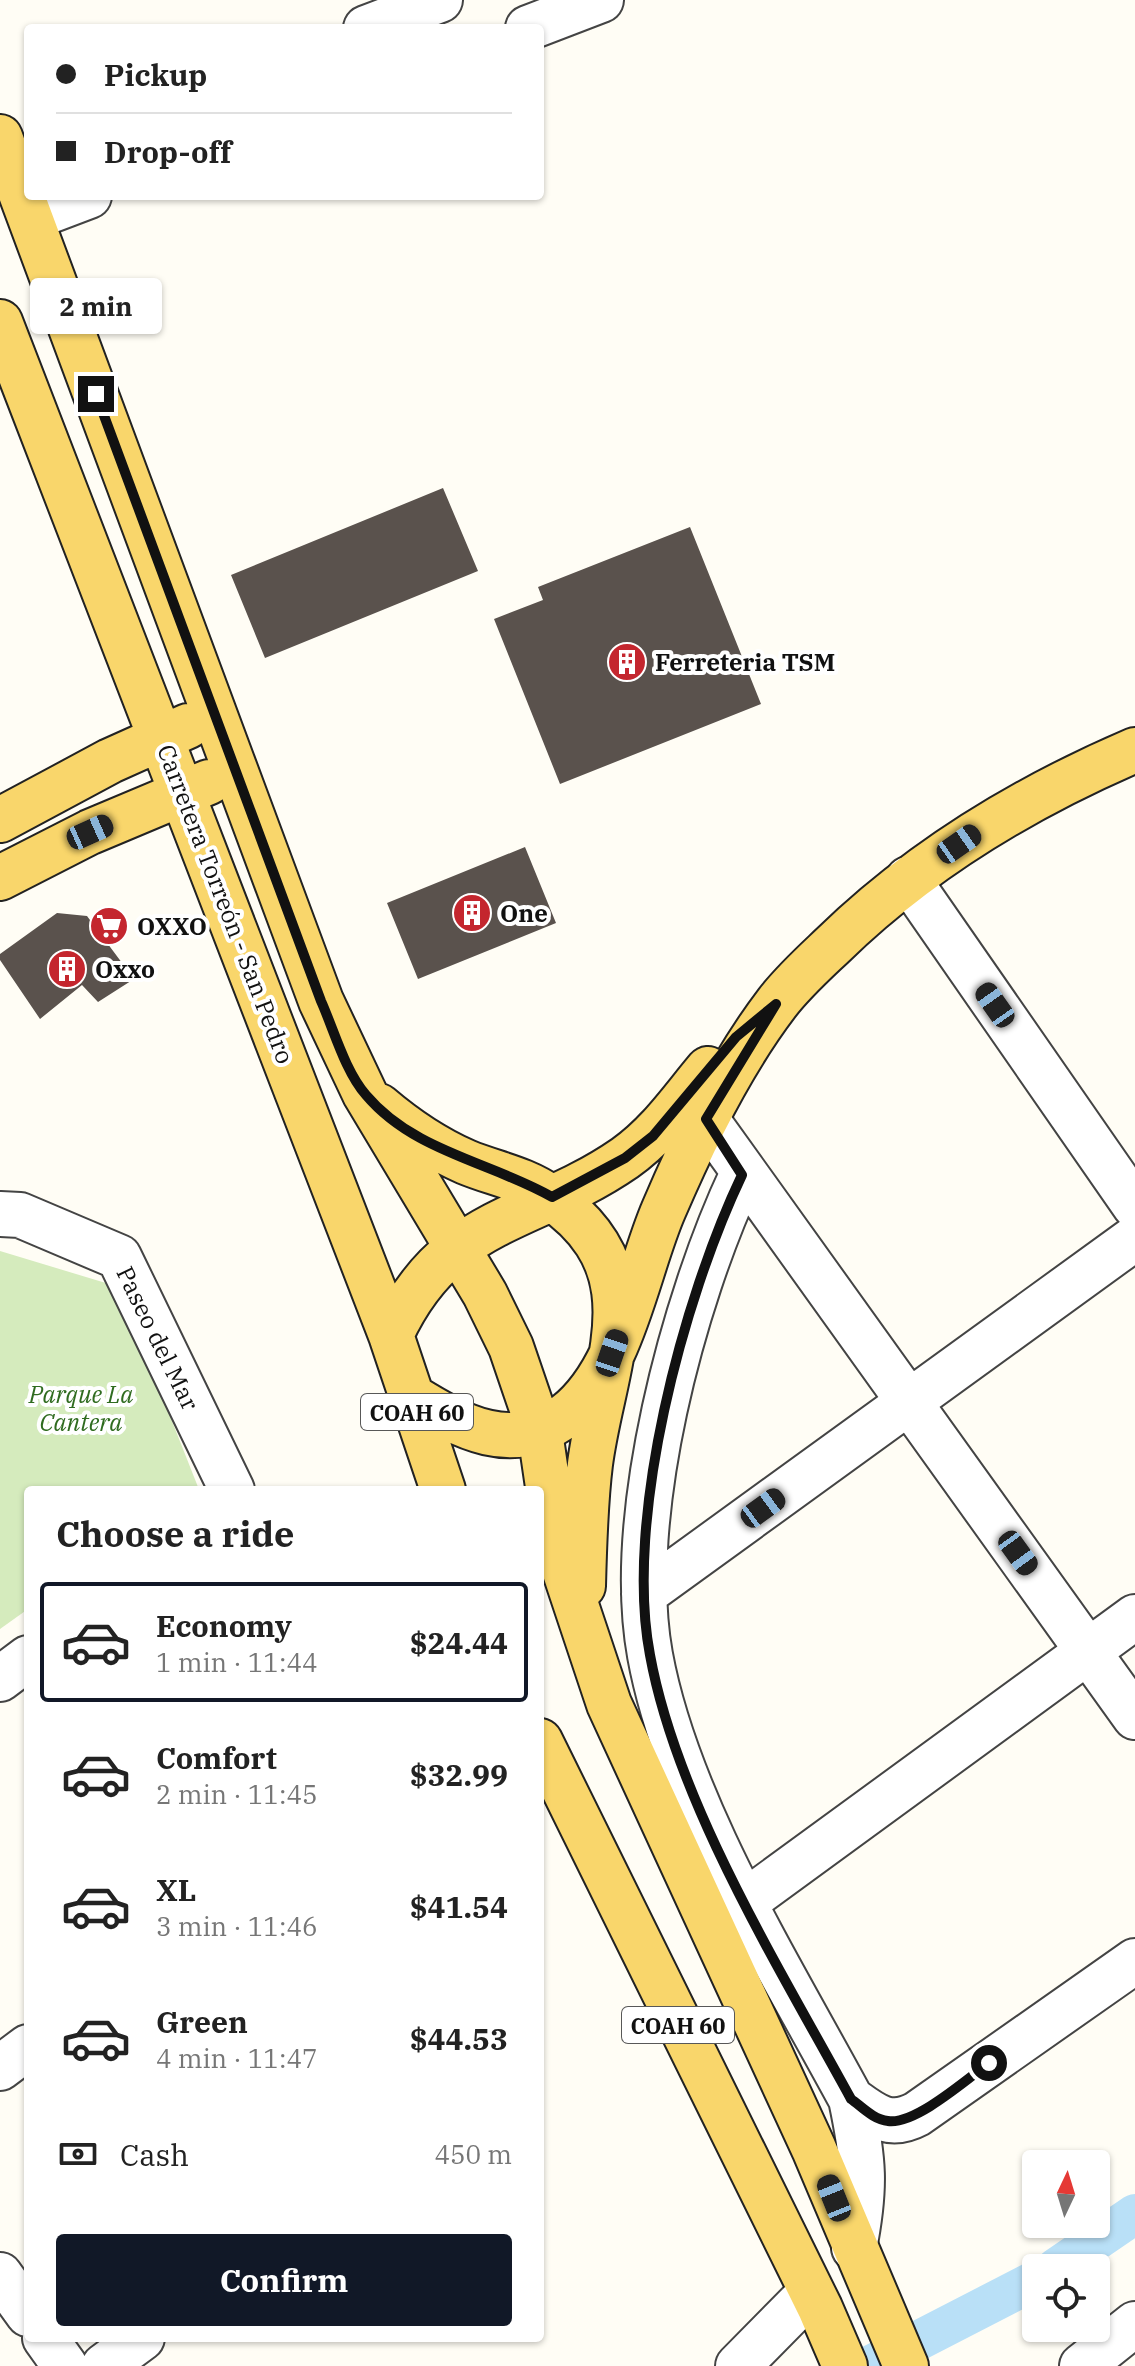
<!DOCTYPE html>
<html lang="en">
<head>
<meta charset="utf-8">
<style>
  :root { --surface:#fff; --page:#f2f2f2; --text:#222; --muted:#767676; --line:#e0e0e0; --accent:#111827 }
  body { margin:0; font-family:"IBM Plex Serif",serif; background:var(--page); color:var(--text); height:100vh; display:flex; flex-direction:column; font-size:30px; white-space:nowrap }
  * { box-sizing:border-box; margin:0 }
  p { font-size:26px; color:var(--muted) }
  .icon { flex:none; width:44px; height:44px; fill:none; stroke:currentColor; stroke-width:2; stroke-linecap:round; stroke-linejoin:round }
  .map { position:relative; flex:1; overflow:hidden }
  .panel { position:absolute; left:24px; top:1486px; width:520px; height:856px; display:flex; flex-direction:column; background:var(--surface); border-radius:8px; box-shadow:0 2px 6px #0004 }
  .panel>* { flex:none }
  .hud { position:absolute; left:24px; top:24px; width:520px; height:176px; border-radius:8px; box-shadow:0 2px 6px #0004; display:grid; align-content:center; height:176px; padding:0 32px; background:var(--surface) }
  .needle { width:52px; rotate:4deg }
  .buttons { position:absolute; left:1022px; top:2150px; display:grid; gap:16px }
  .buttons a { display:grid; place-items:center; width:88px; height:88px; border-radius:8px; background:var(--surface); box-shadow:0 2px 6px #0004; font-size:40px }
  .end { position:absolute; width:36px; height:36px; margin:-18px; border:10px solid #111; background:#fff; box-shadow:0 0 0 4px #fff }
  .from { border-radius:50% }
  .bubble { position:absolute; height:56px; border-radius:8px; background:var(--surface); box-shadow:0 2px 6px #0004; font-size:26px; font-weight:800; line-height:56px; text-align:center }
  .car { position:absolute; width:24px; height:48px; margin:-24px -12px; border-radius:10px; box-shadow:0 0 6px 2px #0007; background:linear-gradient(#222 24%,#8ab4d8 0 40%,#222 0 76%,#8ab4d8 0 86%,#222 0) }
  .hud b { display:flex; align-items:center; gap:28px; height:76px; font-size:30px }
  .hud b+b { border-top:2px solid var(--line) }
  .hud i { width:20px; height:20px; background:var(--text) }
  ul { padding:0; list-style:none }
  li { display:flex; align-items:center; gap:24px; height:120px; margin:0 16px 12px; padding:0 16px; border:4px solid transparent; border-radius:8px }
  li div { flex:1 }
  li b { display:block; font-size:30px }
  li em { font-style:normal; font-weight:800 }
  li.active { border-color:var(--accent) }
  li>.icon { width:72px; height:72px; stroke-width:1.5 }
  h2 { padding:0 32px; font-size:36px; line-height:96px }
  .pay { display:flex; align-items:center; gap:20px; height:88px; padding:0 32px; font-size:30px }
  .pay p { margin-inline-start:auto }
  .button { display:flex; gap:16px; margin-top:auto; padding:16px 32px }
  .button a { flex:1; height:92px; border-radius:8px; background:var(--accent); color:#fff; font-size:32px; font-weight:800; line-height:92px; text-align:center }
  .map>svg:first-child { display:block }
  .green { fill:#d5ebbd }
  .lines { fill:none; stroke-linecap:round; stroke-linejoin:round }
  .canal { stroke:#b9e0f7; stroke-width:40 }
  .building { fill:#5a524d }
  .minor-casing { stroke:#444; stroke-width:48 }
  .major-casing { stroke:#222; stroke-width:48 }
  .minor { stroke:#fff; stroke-width:44 }
  .major { stroke:#f9d66b; stroke-width:44 }
  .route { stroke:#111; stroke-width:10 }
  .labels { text-anchor:middle; dominant-baseline:central; stroke-width:8; stroke-linejoin:round; paint-order:stroke }
  .shield { fill:#fff; stroke:#585858; stroke-width:2 }
  .shield-label { font-size:22px; font-weight:bold; fill:#111 }
  .poi-label { font-size:24px; font-weight:bold; fill:#111; stroke:#fff; text-anchor:start }
  .street-label { font-size:24px; fill:#111; stroke:#fff }
  .park-label { font-size:24px; font-style:italic; fill:#2f6b1f; stroke:#fff }
</style>
</head>
<body>
<div class="map">
<svg width="1135" height="2366" viewBox="0 0 1135 2366">
  <rect width="100%" height="100%" fill="#fffdf5"/>
  <!-- green -->
  <path class="green" d="M0 1251 119 1287 198 1487 28 1490V1609L0 1629Z"/>
  <g class="lines">
    <!-- canal -->
    <path class="canal" d="M1056 2268 1135 2214
      M869 2366 1036 2280"/>
  </g>
  <!-- building -->
  <path class="building" d="M443 488 478 571 265 658 231 575Z
    M690 527 761 704 560 784 494 619 543 600 538 587Z
    M525 847 556 923 418 979 387 903Z
    M57 913 87 916 134 979 98 1002 82 985 40 1019 0 960V954Z"/>
  <g class="lines">
    <!-- minor casing -->
    <g class="minor-casing">
      <path id="minor" d="M366 28 440 0
        M528 28 601 0
        M31 218 89 196
        M908 879 1135 1206
        M706 1119 1135 1717
        M742 1175C683 1300 625 1517 650 1655 677 1803 780 1967 851 2099 873 2115 889 2129 917 2114L1135 1961
        M0 1214 20 1215 119 1257 232 1490
        M644 1594 1135 1238
        M0 1679 28 1658
        M745 1902 1135 1617
        M0 2068 28 2047
        M851 2099C864 2160 866 2187 854 2248
        M0 2275 28 2314
        M45 2338 65 2366
        M104 2366 142 2338
        M738 2366 811 2292
        M1082 2366 1135 2324"/>
    </g>
    <!-- major casing -->
    <g class="major-casing">
      <path id="major" d="M0 137 321 1001 365 1094 485 1294 511 1347 540 1432 557 1548 609 1704 814 2149 906 2366
        M0 322 391 1335 443 1490
        M0 820 110 761 188 726
        M0 878 90 832 209 782
        M379 1106C406 1129 434 1148 466 1162 495 1174 523 1178 550 1197 658 1271 603 1363 590 1464 585 1504 584 1545 583 1586
        M391 1335C446 1215 531 1223 625 1158 660 1133 681 1101 708 1069
        M411 1396C461 1427 513 1456 566 1415 624 1370 636 1273 664 1209 693 1141 732 1062 777 1003 793 982 813 964 832 946 920 860 1023 798 1135 750
        M540 1741 820 2308 845 2366"/>
    </g>
    <!-- minor -->
    <use href="#minor" class="minor"/>
    <!-- major -->
    <use href="#major" class="major"/>
  </g>
  <g class="lines">
    <!-- route -->
    <path class="route" d="M96 394 321 1001C334 1030 345 1071 366 1095 414 1152 491 1162 552 1197L625 1158 653 1136 736 1037 776 1004 706 1119 742 1175C683 1299 624 1519 650 1655 677 1803 779 1967 851 2099 862 2107 874 2120 888 2121 915 2125 967 2079 989 2063"/>
  </g>
  <!-- icons -->
  <defs>
    <g id="building-disc" transform="scale(2)"><circle r="9.5" fill="#c4262e" stroke="#fff"/><path d="M-4-6H4V6H1V3H-1V6H-4ZM-2.5-4.3h1.7v1.8h-1.7ZM.8-4.3h1.7v1.8H.8ZM-2.5-1h1.7V.8h-1.7ZM.8-1h1.7V.8H.8Z" fill="#fff"/></g>
    <g id="supermarket-disc" transform="scale(2)"><circle r="9.5" fill="#c4262e" stroke="#fff"/><path d="M-6-5.5h2.5l.6 2H6L4.5 2H-2.5L-4.4-4H-6ZM-1.5 3.2a1.3 1.3 0 1 0 .1 0ZM3 3.2a1.3 1.3 0 1 0 .1 0Z" fill="#fff"/></g>
  </defs>
  <g fill-rule="evenodd">
    <use href="#building-disc" x="627" y="662"/>
    <use href="#building-disc" x="472" y="913"/>
    <use href="#supermarket-disc" x="109" y="926"/>
    <use href="#building-disc" x="67" y="969"/>
  </g>
  <g class="labels">
    <!-- shield labels -->
    <g class="shield">
      <rect x="361" y="1394" width="112" height="36" rx="6"/>
      <rect x="622" y="2007" width="112" height="36" rx="6"/>
    </g>
    <g class="shield-label">
      <text x="417" y="1412">COAH 60</text>
      <text x="678" y="2025">COAH 60</text>
    </g>
    <!-- poi labels -->
    <g class="poi-label">
      <text x="655" y="662">Ferreteria TSM</text>
      <text x="500" y="913">One</text>
      <text x="137" y="926">OXXO</text>
      <text x="95" y="969">Oxxo</text>
    </g>
    <!-- street labels -->
    <g class="street-label">
      <text transform="translate(226 904) rotate(69)">Carretera Torreón - San Pedro</text>
      <text transform="translate(158 1338) rotate(64)">Paseo del Mar</text>
    </g>
    <!-- park labels -->
    <g class="park-label">
      <text x="81" y="1394">Parque La<tspan x="81" dy="28">Cantera</tspan></text>
    </g>
  </g>
</svg>
<div class="buttons">
<a><svg class="needle" viewBox="-14 -14 28 28"><path d="M0-13l5 13h-10z" fill="#e53935"/><path d="M0 13l5-13h-10z" fill="#767676"/></svg></a>
<a><svg class="icon" aria-label="locate" viewBox="0 0 24 24"><circle cx="12" cy="12" r="6"/><path d="M12 2v4M12 18v4M2 12h4M18 12h4"/></svg></a>
</div>
<i class="end from" style="left:989px;top:2063px"></i>
<i class="end" style="left:96px;top:394px"></i>
<div class="bubble" style="left:30px;top:278px;width:132px">2 min</div>
<i class="car" style="left:90px;top:832px;rotate:66deg"></i>
<i class="car" style="left:959px;top:844px;rotate:55deg"></i>
<i class="car" style="left:995px;top:1005px;rotate:325deg"></i>
<i class="car" style="left:612px;top:1353px;rotate:19deg"></i>
<i class="car" style="left:763px;top:1508px;rotate:54deg"></i>
<i class="car" style="left:1018px;top:1553px;rotate:144deg"></i>
<i class="car" style="left:834px;top:2198px;rotate:338deg"></i>
<div class="hud">
<b><i class="from"></i>Pickup</b>
<b><i></i>Drop-off</b>
</div>
<section class="panel">
<h2>Choose a ride</h2>
<ul>
<li class="active"><svg class="icon" aria-label="car" viewBox="0 0 24 24"><path d="M5 17H2v-5l4-1 3-4h7l3 4 3 1v5h-3M9 17h6M6 11h13"/><circle cx="7" cy="17" r="2"/><circle cx="17" cy="17" r="2"/></svg><div><b>Economy</b><p>1 min · 11:44</p></div><em>$24.44</em></li>
<li><svg class="icon" aria-label="car" viewBox="0 0 24 24"><path d="M5 17H2v-5l4-1 3-4h7l3 4 3 1v5h-3M9 17h6M6 11h13"/><circle cx="7" cy="17" r="2"/><circle cx="17" cy="17" r="2"/></svg><div><b>Comfort</b><p>2 min · 11:45</p></div><em>$32.99</em></li>
<li><svg class="icon" aria-label="car" viewBox="0 0 24 24"><path d="M5 17H2v-5l4-1 3-4h7l3 4 3 1v5h-3M9 17h6M6 11h13"/><circle cx="7" cy="17" r="2"/><circle cx="17" cy="17" r="2"/></svg><div><b>XL</b><p>3 min · 11:46</p></div><em>$41.54</em></li>
<li><svg class="icon" aria-label="car" viewBox="0 0 24 24"><path d="M5 17H2v-5l4-1 3-4h7l3 4 3 1v5h-3M9 17h6M6 11h13"/><circle cx="7" cy="17" r="2"/><circle cx="17" cy="17" r="2"/></svg><div><b>Green</b><p>4 min · 11:47</p></div><em>$44.53</em></li>
</ul>
<div class="pay"><svg class="icon" aria-label="cash" viewBox="0 0 24 24"><path d="M3 7h18v10H3z"/><circle cx="12" cy="12" r="2"/></svg>Cash<p>450 m</p></div>
<div class="button"><a>Confirm</a></div>
</section>
</div>
</body>
</html>
